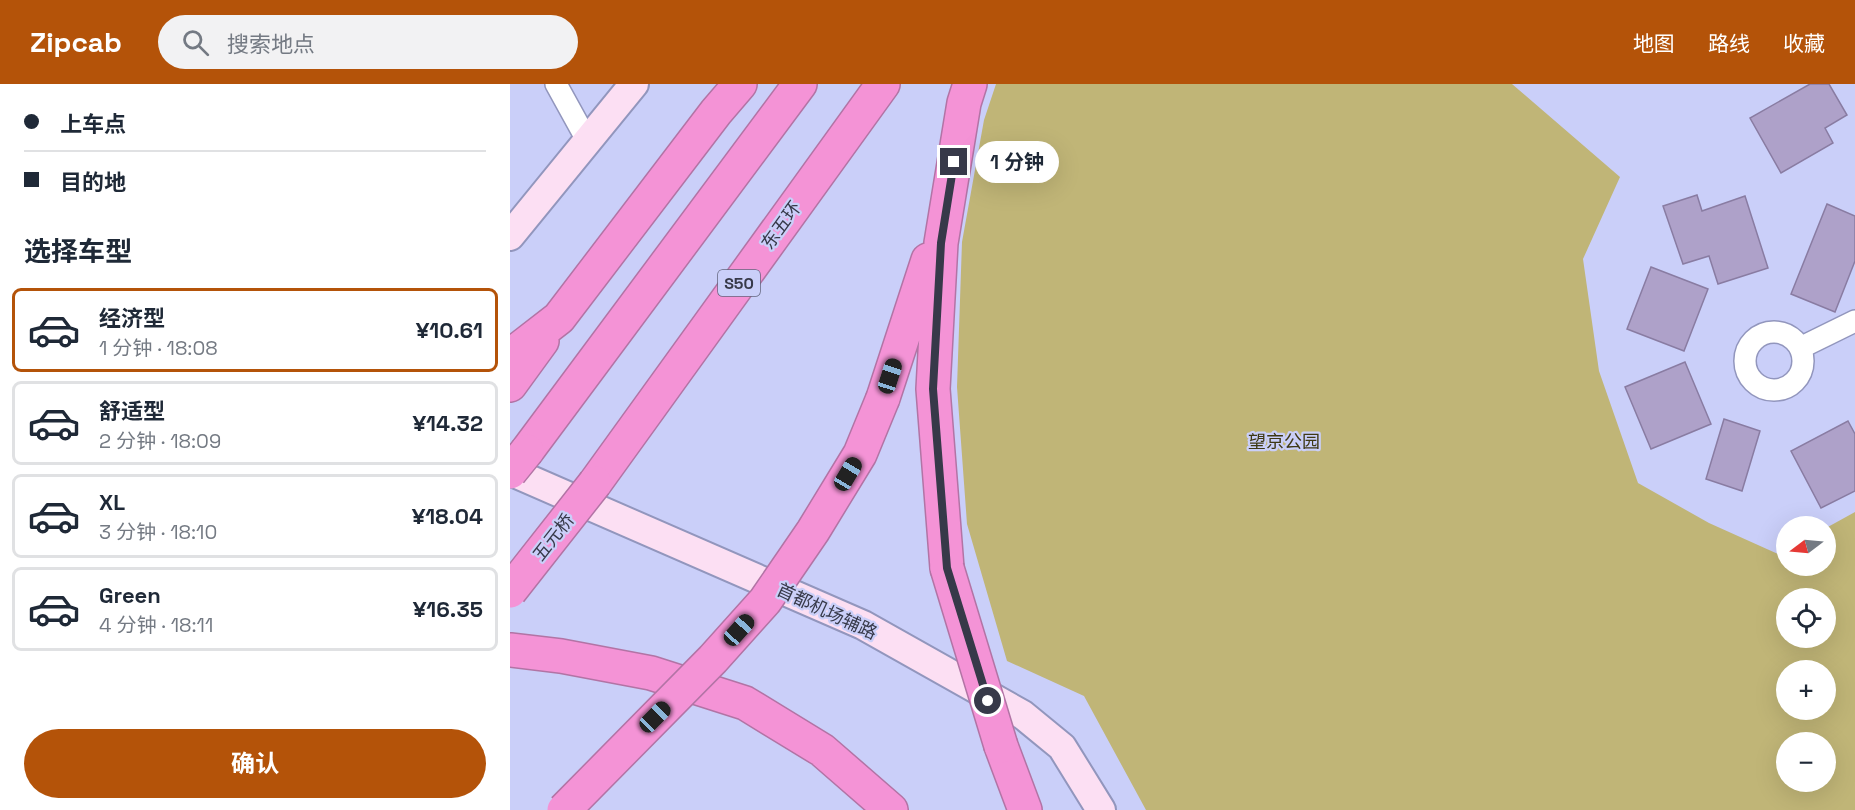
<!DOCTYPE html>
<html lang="zh">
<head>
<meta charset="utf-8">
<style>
  :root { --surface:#fff; --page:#f2f2f3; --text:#1f2937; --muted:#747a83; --line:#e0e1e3; --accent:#b45309 }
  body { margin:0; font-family:"Space Grotesk","Noto Sans SC",sans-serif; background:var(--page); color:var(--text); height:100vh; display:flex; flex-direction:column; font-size:22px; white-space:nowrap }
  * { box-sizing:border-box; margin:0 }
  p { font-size:20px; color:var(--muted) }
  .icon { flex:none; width:33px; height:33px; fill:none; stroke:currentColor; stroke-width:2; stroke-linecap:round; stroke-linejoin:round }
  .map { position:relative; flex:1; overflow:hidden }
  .drawer { display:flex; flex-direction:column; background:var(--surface); width:510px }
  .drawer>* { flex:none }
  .hud { display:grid; align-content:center; height:132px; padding:0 24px; background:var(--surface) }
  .needle { width:39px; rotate:254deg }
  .fabs { position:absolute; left:1266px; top:432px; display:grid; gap:12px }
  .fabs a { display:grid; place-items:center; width:60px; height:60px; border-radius:50%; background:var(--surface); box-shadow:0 6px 24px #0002; font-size:30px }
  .end { position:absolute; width:27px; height:27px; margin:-14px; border:8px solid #373949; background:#fff; box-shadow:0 0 0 3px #fff }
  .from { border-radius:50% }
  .bubble { position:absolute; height:42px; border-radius:21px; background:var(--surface); box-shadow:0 6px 24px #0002; font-size:20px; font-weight:700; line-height:42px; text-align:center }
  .car { position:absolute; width:18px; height:36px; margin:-18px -9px; border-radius:8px; box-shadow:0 0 4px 2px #0007; background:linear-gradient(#222 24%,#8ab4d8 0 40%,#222 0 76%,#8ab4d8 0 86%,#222 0) }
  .hud b { display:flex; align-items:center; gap:21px; height:57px; font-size:22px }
  .hud b+b { border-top:2px solid var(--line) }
  .hud i { width:15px; height:15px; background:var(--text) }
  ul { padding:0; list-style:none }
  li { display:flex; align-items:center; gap:18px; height:84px; margin:0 12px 9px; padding:0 12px; border:3px solid var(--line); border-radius:9px }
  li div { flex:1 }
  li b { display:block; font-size:22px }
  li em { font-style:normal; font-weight:700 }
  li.active { border-color:var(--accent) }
  li>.icon { width:54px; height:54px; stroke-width:1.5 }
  h2 { padding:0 24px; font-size:27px; line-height:72px }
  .button { display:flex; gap:12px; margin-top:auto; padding:12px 24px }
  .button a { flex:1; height:69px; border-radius:36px; background:var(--accent); color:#fff; font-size:24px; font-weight:700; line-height:69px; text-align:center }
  header { display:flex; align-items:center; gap:36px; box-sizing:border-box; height:84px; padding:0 30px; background:var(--accent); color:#fff }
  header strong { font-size:28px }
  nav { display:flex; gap:33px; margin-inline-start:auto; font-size:21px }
  .search { width:420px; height:54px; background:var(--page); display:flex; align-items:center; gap:15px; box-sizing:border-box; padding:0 21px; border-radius:33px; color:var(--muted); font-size:22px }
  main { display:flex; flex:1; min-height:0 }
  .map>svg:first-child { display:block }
  .green { fill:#c0b577; fill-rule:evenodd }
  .building { fill:#aea1c9; stroke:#897ca2; stroke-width:1.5 }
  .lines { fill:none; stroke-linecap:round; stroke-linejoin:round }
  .street-casing { stroke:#9296bd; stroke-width:24 }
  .secondary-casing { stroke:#9296bd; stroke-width:32 }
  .highway-casing { stroke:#b274a5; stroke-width:36 }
  .street { stroke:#fff; stroke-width:21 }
  .secondary { stroke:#fcdff3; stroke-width:28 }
  .highway { stroke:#f493d6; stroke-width:33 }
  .highway-bridge-casing { stroke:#b274a5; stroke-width:36; stroke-linecap:butt }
  .highway-bridge { stroke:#f493d6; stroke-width:33 }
  .route { stroke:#373949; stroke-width:8 }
  .labels { text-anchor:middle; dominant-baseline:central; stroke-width:4.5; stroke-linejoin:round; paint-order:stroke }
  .shield { fill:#cacff9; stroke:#63667e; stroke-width:1.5 }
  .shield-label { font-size:16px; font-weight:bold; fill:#373949 }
  .street-label { font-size:18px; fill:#373949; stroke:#cacff9 }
  .park-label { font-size:18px; fill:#3e3814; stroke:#cacff9 }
</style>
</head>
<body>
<header>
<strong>Zipcab</strong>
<div class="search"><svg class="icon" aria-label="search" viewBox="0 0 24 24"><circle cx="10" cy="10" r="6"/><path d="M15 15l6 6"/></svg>搜索地点</div>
<nav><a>地图</a><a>路线</a><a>收藏</a></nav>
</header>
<main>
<section class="drawer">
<div class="hud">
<b><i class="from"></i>上车点</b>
<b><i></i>目的地</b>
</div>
<h2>选择车型</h2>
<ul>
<li class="active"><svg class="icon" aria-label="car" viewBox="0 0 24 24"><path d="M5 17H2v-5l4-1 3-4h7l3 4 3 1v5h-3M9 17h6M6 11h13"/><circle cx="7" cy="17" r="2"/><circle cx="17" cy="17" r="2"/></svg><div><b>经济型</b><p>1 分钟 · 18:08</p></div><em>¥10.61</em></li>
<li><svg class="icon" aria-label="car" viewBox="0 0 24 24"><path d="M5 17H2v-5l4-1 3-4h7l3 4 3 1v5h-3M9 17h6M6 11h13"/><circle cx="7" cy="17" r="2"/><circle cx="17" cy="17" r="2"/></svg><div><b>舒适型</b><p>2 分钟 · 18:09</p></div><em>¥14.32</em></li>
<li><svg class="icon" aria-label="car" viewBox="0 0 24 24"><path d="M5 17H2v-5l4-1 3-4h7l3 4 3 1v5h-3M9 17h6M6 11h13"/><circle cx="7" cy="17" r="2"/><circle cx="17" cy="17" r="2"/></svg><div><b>XL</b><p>3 分钟 · 18:10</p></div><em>¥18.04</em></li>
<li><svg class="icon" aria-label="car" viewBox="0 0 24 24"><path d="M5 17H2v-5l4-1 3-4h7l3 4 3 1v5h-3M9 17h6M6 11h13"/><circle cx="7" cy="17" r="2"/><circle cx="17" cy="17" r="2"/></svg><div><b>Green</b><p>4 分钟 · 18:11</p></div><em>¥16.35</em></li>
</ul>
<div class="button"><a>确认</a></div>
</section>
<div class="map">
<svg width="1345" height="726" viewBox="0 0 1345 726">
  <rect width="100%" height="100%" fill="#cacff9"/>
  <!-- green -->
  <path class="green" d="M486 0H1002L1110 93 1073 175 1089 287 1128 399 1199 439 1268 470 1276 466V482H1316V444L1345 428V726H636L574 612 497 577 457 440 447 303 452 158 474 36ZM1276 514H1316V554H1276ZM1276 586H1316V626H1276ZM1276 658H1316V698H1276Z"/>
  <!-- building -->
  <path class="building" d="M1300 0H1319L1337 31 1315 44 1323 59 1271 89 1240 34Z
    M1187 111 1192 127 1235 112 1258 184 1208 200 1199 172 1173 180 1153 122Z
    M1317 120 1345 132V177L1325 228 1281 210Z
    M1141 183 1198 205 1174 267 1117 245Z
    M1175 278 1201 340 1141 365 1115 303Z
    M1214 335 1250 347 1232 407 1196 395Z
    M1338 337 1345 350V407L1311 424 1281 367Z"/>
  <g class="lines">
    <!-- street casing -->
    <g class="street-casing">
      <path id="street" d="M46 0 78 58
        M1235 277a29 29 0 1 1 58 0a29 29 0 1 1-58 0Z
        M1290 264 1345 237"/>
    </g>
    <!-- secondary casing -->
    <g class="secondary-casing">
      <path id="secondary" d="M0 152 124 0
        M0 387 353 541 513 631 552 663 591 726"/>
    </g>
    <!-- highway casing -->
    <g class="highway-casing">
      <path id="highway" d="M0 272 49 234 206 28 230 0
        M0 301 32 257
        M373 314 418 176
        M17 367 290 0
        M85 399 373 0
        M437 484 423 305 431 159 454 19 460 0
        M0 566 51 572 141 589 235 619 312 666 381 726
        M491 662 515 726"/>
    </g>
    <!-- street -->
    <use href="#street" class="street"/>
    <!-- secondary -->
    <use href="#secondary" class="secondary"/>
    <!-- highway -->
    <use href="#highway" class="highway"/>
    <!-- highway-bridge casing -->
    <g class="highway-bridge-casing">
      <path id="highway-bridge" d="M0 388 17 367
        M437 484 491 662
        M0 507 85 399
        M54 726 203 575 255 517 303 447 350 370 373 314"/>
    </g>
    <!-- highway-bridge -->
    <use href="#highway-bridge" class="highway-bridge"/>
  </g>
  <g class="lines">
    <!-- route -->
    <path class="route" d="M444 78 431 159 423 305 437 484 478 617"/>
  </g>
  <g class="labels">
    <!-- shield labels -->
    <rect class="shield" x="208" y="186" width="42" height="26" rx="4.5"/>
    <g class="shield-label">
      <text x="229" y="199">S50</text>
    </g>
    <!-- street labels -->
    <g class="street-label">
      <text transform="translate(271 141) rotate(-54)">东五环</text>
      <text transform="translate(43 453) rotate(-52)">五元桥</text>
      <text transform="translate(317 527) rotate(25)">首都机场辅路</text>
    </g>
    <!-- park labels -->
    <g class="park-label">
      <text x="774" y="357">望京公园</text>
    </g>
  </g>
</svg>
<div class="fabs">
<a><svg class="needle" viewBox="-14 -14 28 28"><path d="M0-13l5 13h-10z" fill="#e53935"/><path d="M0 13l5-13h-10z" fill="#747a83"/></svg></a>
<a><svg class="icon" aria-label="locate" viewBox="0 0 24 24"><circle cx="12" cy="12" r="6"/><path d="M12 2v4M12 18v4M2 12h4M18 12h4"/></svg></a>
<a>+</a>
<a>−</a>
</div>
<i class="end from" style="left:478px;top:617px"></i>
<i class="end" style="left:444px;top:78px"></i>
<div class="bubble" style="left:465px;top:57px;width:84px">1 分钟</div>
<i class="car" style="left:380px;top:292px;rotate:18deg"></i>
<i class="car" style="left:338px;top:390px;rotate:31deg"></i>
<i class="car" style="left:229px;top:546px;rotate:42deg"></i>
<i class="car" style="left:145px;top:633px;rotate:45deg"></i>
</div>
</main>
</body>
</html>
